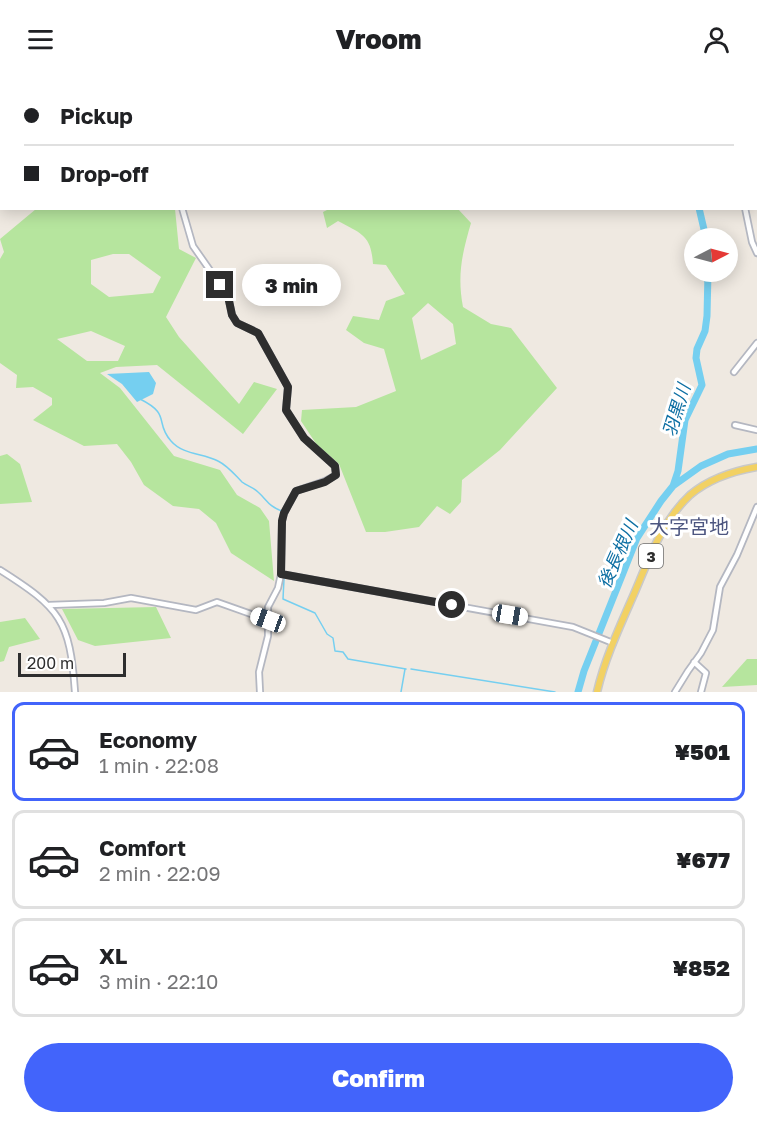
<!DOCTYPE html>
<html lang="en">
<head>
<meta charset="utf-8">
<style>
  :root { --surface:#fff; --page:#f6f6f6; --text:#202124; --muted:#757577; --line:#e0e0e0; --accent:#4264fb }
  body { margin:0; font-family:"Golos Text","Noto Sans JP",sans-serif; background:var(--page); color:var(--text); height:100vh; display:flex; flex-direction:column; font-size:22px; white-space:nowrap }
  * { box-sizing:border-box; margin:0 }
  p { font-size:20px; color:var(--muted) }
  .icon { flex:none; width:33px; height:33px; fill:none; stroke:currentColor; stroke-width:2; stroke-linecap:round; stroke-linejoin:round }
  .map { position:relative; height:614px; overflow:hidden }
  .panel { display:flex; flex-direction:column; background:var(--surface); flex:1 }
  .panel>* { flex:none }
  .hud { position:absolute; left:0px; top:0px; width:758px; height:132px; box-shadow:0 3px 15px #0003; display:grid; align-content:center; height:132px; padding:0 24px; background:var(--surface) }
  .needle { width:39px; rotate:84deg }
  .fabs { position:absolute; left:684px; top:150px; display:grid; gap:12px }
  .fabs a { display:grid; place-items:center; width:54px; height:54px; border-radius:50%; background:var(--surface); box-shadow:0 3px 15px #0003; font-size:30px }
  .scale { position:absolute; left:18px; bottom:15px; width:108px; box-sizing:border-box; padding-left:6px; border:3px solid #2e2e2e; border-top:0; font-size:16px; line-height:21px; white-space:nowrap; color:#2e2e2e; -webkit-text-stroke:4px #fff; paint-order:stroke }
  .end { position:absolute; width:27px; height:27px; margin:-14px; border:8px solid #2e2e2e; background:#fff; box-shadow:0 0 0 3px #fff }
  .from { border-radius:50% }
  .bubble { position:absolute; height:42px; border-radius:21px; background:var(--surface); box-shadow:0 3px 15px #0003; font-size:20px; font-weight:800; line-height:42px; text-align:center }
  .car { position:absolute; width:18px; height:36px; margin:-18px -9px; border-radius:8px; box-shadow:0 0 4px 2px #0007; background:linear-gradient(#fff 24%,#345 0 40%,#fff 0 76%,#345 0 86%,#fff 0) }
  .hud b { display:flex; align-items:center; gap:21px; height:57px; font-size:22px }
  .hud b+b { border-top:2px solid var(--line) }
  .hud i { width:15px; height:15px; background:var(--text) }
  ul { padding:10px 0 0; list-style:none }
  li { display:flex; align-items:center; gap:18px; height:99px; margin:0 12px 9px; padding:0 12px; border:3px solid var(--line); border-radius:12px }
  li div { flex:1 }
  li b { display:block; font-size:22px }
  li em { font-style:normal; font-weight:800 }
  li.on { border-color:var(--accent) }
  li>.icon { width:54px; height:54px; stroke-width:1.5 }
  .primary-button { display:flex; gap:12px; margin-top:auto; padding:12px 24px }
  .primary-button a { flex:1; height:69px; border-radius:36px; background:var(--accent); color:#fff; font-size:24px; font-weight:800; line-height:69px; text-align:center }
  header { display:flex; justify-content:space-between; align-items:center; height:78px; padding:0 24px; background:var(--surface); font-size:27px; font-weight:800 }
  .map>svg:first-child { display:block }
  .green { fill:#b6e59e; fill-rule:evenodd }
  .water { fill:#75cff0 }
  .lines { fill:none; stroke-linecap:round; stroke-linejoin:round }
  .stream { stroke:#75cff0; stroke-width:1.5 }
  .river { stroke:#75cff0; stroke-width:7 }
  .minor-casing { stroke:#b4b7c1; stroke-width:8 }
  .major-casing { stroke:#c9c9c9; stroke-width:9 }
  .minor { stroke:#fff; stroke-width:4.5 }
  .major { stroke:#f2d163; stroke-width:6 }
  .route { stroke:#2e2e2e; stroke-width:8 }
  .labels { text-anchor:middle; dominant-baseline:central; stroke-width:6; stroke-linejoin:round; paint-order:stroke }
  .shield { fill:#fff; stroke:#6d6d6d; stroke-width:1.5 }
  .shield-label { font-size:15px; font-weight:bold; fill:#2e2e2e }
  .water-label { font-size:18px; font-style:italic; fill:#0d6fa3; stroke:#fff }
  .quarter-label { font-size:20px; fill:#4d5680; stroke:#fff }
</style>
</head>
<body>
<header><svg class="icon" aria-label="menu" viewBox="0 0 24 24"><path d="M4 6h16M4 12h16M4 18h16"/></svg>Vroom<svg class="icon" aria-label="person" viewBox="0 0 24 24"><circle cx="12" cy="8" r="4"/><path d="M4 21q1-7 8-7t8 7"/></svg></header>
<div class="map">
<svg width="757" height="614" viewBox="0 0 757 614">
  <rect width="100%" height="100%" fill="#efe9e1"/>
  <!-- green -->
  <path class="green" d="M658 0H757V41L756 2H658Z
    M36 131H175L179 171 196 180 166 239 179 259 239 326 254 304 277 311 243 356 157 287 116 289 100 295 120 310 174 378 220 392 237 417 260 430 269 443 274 503 231 475 216 445 199 431 173 428 144 407 131 384 117 366 84 368 33 342 52 327V320L33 309 16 310 17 297 0 285V181L4 174 0 161ZM129 176 161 199 153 215 109 219 91 206V182L113 176ZM91 253 125 268 118 283H87L57 261Z
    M329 131H458L471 145C462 176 457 197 463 229L491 246 511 250 557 310 500 372 462 402 461 424 450 436 437 428 419 449 385 454H366L339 386 317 367 301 343 302 332 356 329 396 313 384 271 364 265 346 252 353 238 379 242 386 223 405 216 386 187 373 186C371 157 362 156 338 143L327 150 323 134ZM428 225 453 246 456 266 421 282 412 240Z
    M7 376 20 386 32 424 0 426V378Z
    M156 529 171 560 95 568 78 562 62 531Z
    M25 540 40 561 9 569 4 583 0 584V544Z
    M747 581H757V607L722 609Z"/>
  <!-- water -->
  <path class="water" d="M149 294 156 305 153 316 137 324 122 306 107 296Z"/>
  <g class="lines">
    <!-- stream -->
    <path class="stream" d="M140 321C172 337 154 344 171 363 183 377 203 375 218 383 228 388 234 396 242 404 247 408 253 409 258 414 268 423 268 428 282 433
      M284 445 287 435
      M283 483 284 493
      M284 501 283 521 315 535 327 556 333 560 335 573 343 574 348 581 406 591
      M411 591 555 614
      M401 614 405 591"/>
    <!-- river -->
    <path class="river" d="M695 2V0
      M699 130 706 160
      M673 408 678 393 685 342 702 307 696 280 697 271 705 253 707 238 708 194
      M578 614 584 593 637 460 661 423 673 408 701 388 728 376 757 371"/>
    <!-- minor casing -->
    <g class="minor-casing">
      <path id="minor" d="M68 2V0
        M716 2V0
        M722 2V0
        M756 83 757 84
        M182 130 193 168 228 218 232 237 237 245 258 255 288 309 286 332 304 360 335 388 336 397 325 403 296 413 284 435 282 443 281 496 278 510 268 529V558L259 594 260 614
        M745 130 752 164 757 175
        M734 294 757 265
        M735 347 757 352
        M0 492C60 530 70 542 75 614
        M281 496 573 549 613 565
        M49 527 104 525 131 520 196 532 217 524 268 542
        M694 584 706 595 701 614
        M675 614 688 593 701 575 713 552 720 509 737 477 757 429"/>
    </g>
    <!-- major casing -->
    <g class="major-casing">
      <path id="major" d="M597 614C605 580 620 548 634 516 649 481 662 443 690 417 709 401 733 393 757 389"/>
    </g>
    <!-- minor -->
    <use href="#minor" class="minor"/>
    <!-- major -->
    <use href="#major" class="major"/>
  </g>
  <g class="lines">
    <!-- route -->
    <path class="route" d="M220 207 228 218 232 237 237 245 258 255 288 309 286 332 304 360 335 388 336 397 325 404 296 413 284 435 282 443 281 496 452 527"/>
  </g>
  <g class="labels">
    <!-- shield labels -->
    <rect class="shield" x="639" y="466" width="24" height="24" rx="4.5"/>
    <g class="shield-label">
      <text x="651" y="478">3</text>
    </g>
    <!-- water labels -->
    <g class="water-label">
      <text transform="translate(676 332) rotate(-73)">羽黒川</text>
      <text transform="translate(617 476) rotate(-66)">後長根川</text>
    </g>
    <!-- quarter labels -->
    <g class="quarter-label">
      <text x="689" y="448">大字宮地</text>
    </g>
  </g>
</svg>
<div class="fabs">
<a><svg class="needle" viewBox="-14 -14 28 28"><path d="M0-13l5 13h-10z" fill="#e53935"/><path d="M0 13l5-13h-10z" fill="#757577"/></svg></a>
</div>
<div class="scale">200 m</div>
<i class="end from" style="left:452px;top:527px"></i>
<i class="end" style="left:220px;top:207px"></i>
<div class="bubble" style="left:242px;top:186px;width:99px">3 min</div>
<i class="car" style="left:510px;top:537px;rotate:100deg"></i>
<i class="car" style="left:268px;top:542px;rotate:290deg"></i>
<div class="hud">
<b><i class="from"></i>Pickup</b>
<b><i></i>Drop-off</b>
</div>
</div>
<section class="panel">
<ul>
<li class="on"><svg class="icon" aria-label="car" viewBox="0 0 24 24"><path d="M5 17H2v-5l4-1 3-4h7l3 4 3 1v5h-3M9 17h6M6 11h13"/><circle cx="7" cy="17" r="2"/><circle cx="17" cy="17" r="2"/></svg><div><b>Economy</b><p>1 min · 22:08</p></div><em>¥501</em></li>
<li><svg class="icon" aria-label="car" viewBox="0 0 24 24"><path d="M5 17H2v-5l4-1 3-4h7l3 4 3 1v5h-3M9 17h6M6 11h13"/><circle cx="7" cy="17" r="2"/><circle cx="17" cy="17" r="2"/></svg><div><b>Comfort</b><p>2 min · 22:09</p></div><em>¥677</em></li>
<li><svg class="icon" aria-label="car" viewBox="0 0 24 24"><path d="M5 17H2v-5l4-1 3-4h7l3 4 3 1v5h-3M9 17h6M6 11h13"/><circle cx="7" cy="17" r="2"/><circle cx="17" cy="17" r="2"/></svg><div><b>XL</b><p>3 min · 22:10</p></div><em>¥852</em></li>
</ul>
<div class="primary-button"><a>Confirm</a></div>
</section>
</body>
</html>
